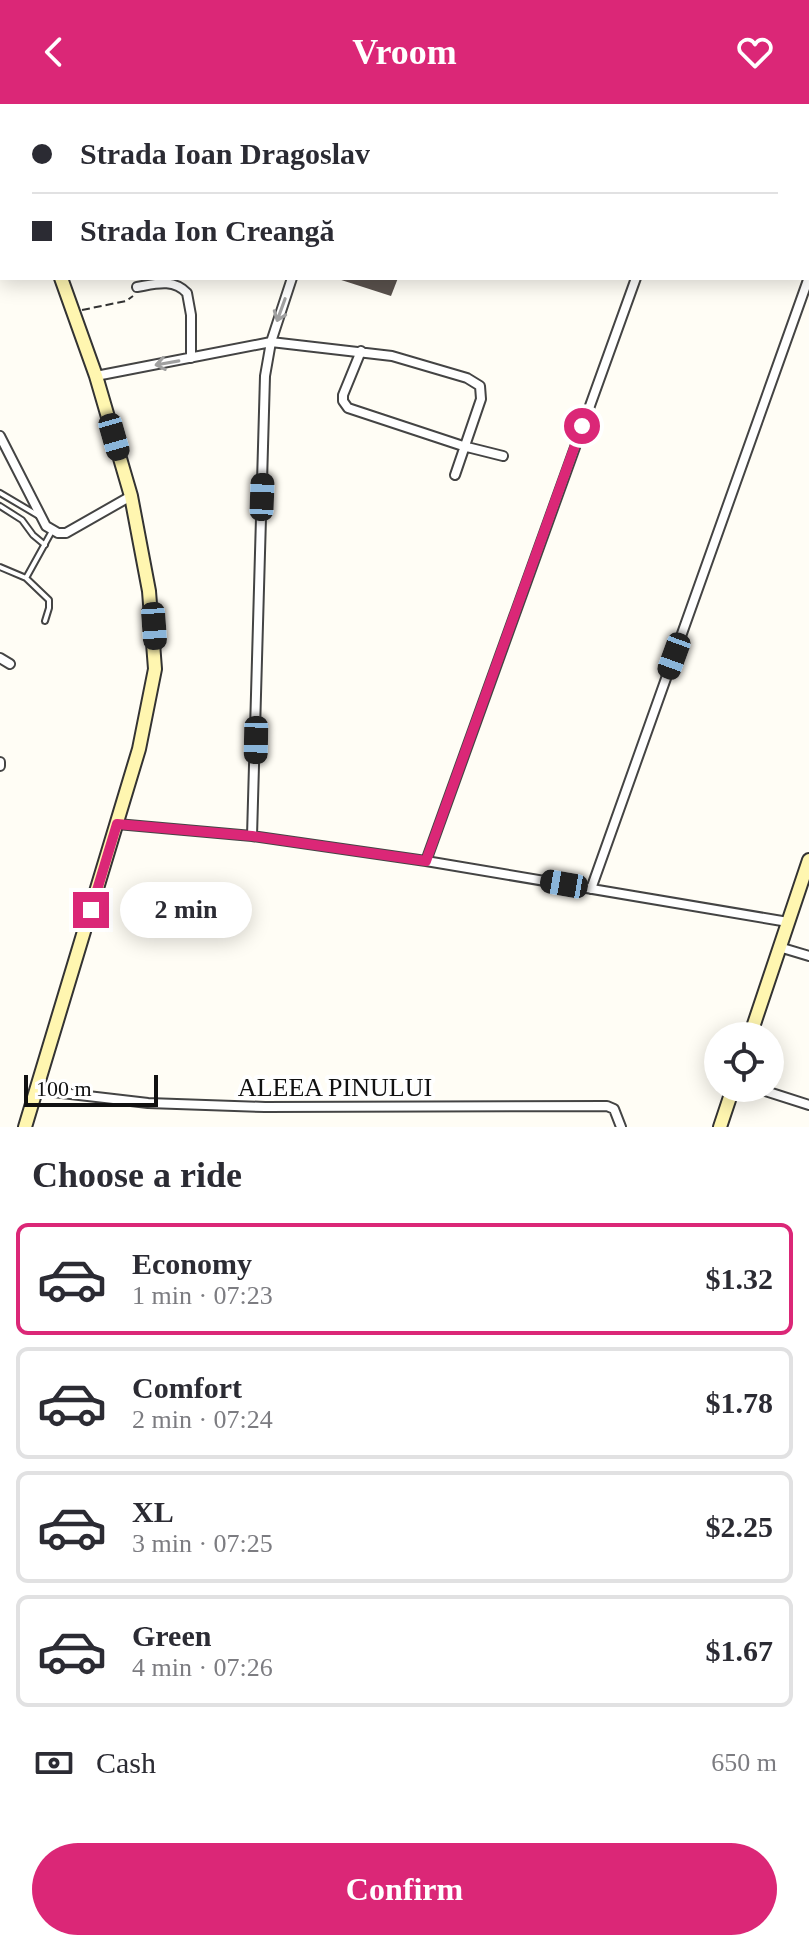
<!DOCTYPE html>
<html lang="en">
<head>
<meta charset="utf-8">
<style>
  :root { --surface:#fff; --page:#f2f2f3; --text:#2b2b33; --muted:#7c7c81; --line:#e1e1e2; --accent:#db2777 }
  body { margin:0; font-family:Georgia,serif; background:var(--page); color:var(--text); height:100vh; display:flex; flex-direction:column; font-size:30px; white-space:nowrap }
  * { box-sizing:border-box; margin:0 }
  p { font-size:26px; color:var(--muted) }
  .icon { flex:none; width:44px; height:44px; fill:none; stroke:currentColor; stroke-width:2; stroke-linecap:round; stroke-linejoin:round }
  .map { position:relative; height:1023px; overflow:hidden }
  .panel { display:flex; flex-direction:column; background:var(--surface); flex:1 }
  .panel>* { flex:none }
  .hud { position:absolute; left:0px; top:0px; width:810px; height:176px; box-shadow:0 4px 20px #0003; display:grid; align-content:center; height:176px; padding:0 32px; background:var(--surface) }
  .fabs { position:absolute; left:704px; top:918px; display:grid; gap:16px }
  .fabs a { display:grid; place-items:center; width:80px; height:80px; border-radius:50%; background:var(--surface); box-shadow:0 4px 20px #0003; font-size:40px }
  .scale { position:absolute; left:24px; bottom:20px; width:134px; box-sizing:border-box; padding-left:8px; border:4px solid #111; border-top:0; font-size:22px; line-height:28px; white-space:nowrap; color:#111; -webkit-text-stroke:6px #fff; paint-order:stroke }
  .end { position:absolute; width:36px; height:36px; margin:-18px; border:10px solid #db2777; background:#fff; box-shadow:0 0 0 4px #fff }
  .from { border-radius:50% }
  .bubble { position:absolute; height:56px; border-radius:28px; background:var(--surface); box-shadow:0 4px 20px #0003; font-size:26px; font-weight:800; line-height:56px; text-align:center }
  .car { position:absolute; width:24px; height:48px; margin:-24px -12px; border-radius:10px; box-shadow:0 0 6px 2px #0007; background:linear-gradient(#222 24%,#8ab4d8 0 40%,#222 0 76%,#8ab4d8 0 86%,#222 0) }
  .hud b { display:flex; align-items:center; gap:28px; height:76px; font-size:30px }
  .hud b+b { border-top:2px solid var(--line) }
  .hud i { width:20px; height:20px; background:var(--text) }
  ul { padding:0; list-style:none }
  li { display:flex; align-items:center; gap:24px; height:112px; margin:0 16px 12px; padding:0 16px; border:4px solid var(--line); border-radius:12px }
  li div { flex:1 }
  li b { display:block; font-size:30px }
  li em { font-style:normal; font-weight:800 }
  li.on { border-color:var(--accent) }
  li>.icon { width:72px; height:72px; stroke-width:1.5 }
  h2 { padding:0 32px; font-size:36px; line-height:96px }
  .pay { display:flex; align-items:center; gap:20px; height:88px; padding:0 32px; font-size:30px }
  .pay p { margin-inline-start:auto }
  .button { display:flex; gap:16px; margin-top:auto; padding:16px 32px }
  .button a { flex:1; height:92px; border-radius:48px; background:var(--accent); color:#fff; font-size:32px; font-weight:800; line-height:92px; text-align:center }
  header { display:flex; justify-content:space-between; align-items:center; height:104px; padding:0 32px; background:var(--accent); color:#fff; font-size:36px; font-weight:800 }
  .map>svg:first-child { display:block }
  .building { fill:#5a524d }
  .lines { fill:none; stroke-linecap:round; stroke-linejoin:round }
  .lane-casing { stroke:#444; stroke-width:8 }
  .street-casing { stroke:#444; stroke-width:12 }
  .secondary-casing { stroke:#333; stroke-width:16 }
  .path { stroke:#333; stroke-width:2; stroke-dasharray:8 4; stroke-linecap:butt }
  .lane { stroke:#fff; stroke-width:4 }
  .street { stroke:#fff; stroke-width:8 }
  .secondary { stroke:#fff6b0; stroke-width:12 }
  .oneway { stroke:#a0a0a0 }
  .route { stroke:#db2777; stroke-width:10 }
  .labels { text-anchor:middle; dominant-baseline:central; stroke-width:8; stroke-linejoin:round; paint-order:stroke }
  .street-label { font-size:26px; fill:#111; stroke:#fff }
</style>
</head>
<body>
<header><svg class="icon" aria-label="back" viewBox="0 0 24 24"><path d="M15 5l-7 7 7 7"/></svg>Vroom<svg class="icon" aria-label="heart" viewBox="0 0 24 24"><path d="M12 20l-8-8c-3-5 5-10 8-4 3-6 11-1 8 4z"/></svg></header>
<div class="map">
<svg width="809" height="1023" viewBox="0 0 809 1023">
  <rect width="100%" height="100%" fill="#fffdf5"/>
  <!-- building -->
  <path class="building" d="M335 174H398L391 192Z"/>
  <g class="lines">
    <!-- lane casing -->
    <g class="lane-casing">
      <path id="lane" d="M0 389 39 412
        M0 402 22 416 33 431 45 441
        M0 463 26 474 52 427
        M26 474 49 496V504L45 517"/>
    </g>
    <!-- street casing -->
    <g class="street-casing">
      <path id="street" d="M700 2 701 0
        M137 183C155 180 173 174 187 189L191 211V254
        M361 247 343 291V297L348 304 463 342 503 352
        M96 272 271 238 392 252 467 274 480 282 481 295 455 371
        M0 332 46 422 58 429H66L131 392
        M0 554 10 560
        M0 658V662
        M117 720 252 732 426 757 788 818
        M252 732 265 272 271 238 292 174
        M426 757 636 174
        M591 785 809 173
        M779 843 809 852
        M756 984 809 1001
        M36 986 148 999 265 1003 607 1002 614 1005 621 1023"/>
    </g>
    <!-- secondary casing -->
    <g class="secondary-casing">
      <path id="secondary" d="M366 0 372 2
        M47 2V0
        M808 148H809
        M750 932 809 756
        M25 1023 139 645 155 565 149 487 131 392 96 272 61 174
        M720 1023 733 984"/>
    </g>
    <!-- path -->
    <path class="path" d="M82 206 126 197 133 192"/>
    <!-- lane -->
    <use href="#lane" class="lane"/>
    <!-- street -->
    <use href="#street" class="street"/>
    <!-- secondary -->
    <use href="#secondary" class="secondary"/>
  </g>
  <!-- one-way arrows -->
  <defs><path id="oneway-shaft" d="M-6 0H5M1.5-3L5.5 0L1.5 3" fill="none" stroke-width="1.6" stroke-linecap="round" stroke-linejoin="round" transform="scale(2)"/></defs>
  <g class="oneway">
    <use href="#oneway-shaft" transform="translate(281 206) rotate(110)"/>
    <use href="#oneway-shaft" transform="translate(167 259) rotate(170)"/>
  </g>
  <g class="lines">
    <!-- route -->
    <path class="route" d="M91 806 117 720 252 732 426 757 582 322"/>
  </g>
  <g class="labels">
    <!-- street labels -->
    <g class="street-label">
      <text x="335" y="983">ALEEA PINULUI</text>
    </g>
  </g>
</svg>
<div class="fabs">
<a><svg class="icon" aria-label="locate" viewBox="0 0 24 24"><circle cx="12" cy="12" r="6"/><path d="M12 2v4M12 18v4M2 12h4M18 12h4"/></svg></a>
</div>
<div class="scale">100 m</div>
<i class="end from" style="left:582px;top:322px"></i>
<i class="end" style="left:91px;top:806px"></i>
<div class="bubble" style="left:120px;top:778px;width:132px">2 min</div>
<i class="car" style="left:114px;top:333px;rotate:164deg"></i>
<i class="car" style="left:262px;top:393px;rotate:2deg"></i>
<i class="car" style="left:154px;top:522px;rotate:176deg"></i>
<i class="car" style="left:674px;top:552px;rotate:200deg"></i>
<i class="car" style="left:256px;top:636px;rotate:181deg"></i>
<i class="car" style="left:564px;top:780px;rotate:280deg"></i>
<div class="hud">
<b><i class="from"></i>Strada Ioan Dragoslav</b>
<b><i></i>Strada Ion Creangă</b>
</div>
</div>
<section class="panel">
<h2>Choose a ride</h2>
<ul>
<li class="on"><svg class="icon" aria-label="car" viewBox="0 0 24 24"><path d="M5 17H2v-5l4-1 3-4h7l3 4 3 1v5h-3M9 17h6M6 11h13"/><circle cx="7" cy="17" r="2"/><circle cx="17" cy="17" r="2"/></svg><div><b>Economy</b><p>1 min · 07:23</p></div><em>$1.32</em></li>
<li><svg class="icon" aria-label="car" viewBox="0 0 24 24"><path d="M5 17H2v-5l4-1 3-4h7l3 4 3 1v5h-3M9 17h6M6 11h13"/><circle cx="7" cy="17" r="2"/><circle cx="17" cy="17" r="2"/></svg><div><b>Comfort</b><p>2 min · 07:24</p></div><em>$1.78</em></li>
<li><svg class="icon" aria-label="car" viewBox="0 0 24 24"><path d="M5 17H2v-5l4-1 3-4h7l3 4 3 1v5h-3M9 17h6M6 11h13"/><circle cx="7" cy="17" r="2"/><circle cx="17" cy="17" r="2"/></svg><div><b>XL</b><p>3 min · 07:25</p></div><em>$2.25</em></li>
<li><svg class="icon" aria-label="car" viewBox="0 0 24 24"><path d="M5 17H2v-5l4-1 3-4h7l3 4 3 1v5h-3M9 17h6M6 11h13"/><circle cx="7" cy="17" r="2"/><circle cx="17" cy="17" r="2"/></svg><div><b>Green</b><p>4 min · 07:26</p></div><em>$1.67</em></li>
</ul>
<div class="pay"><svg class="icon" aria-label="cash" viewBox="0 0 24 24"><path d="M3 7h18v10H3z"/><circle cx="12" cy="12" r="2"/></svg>Cash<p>650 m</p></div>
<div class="button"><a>Confirm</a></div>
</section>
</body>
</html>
